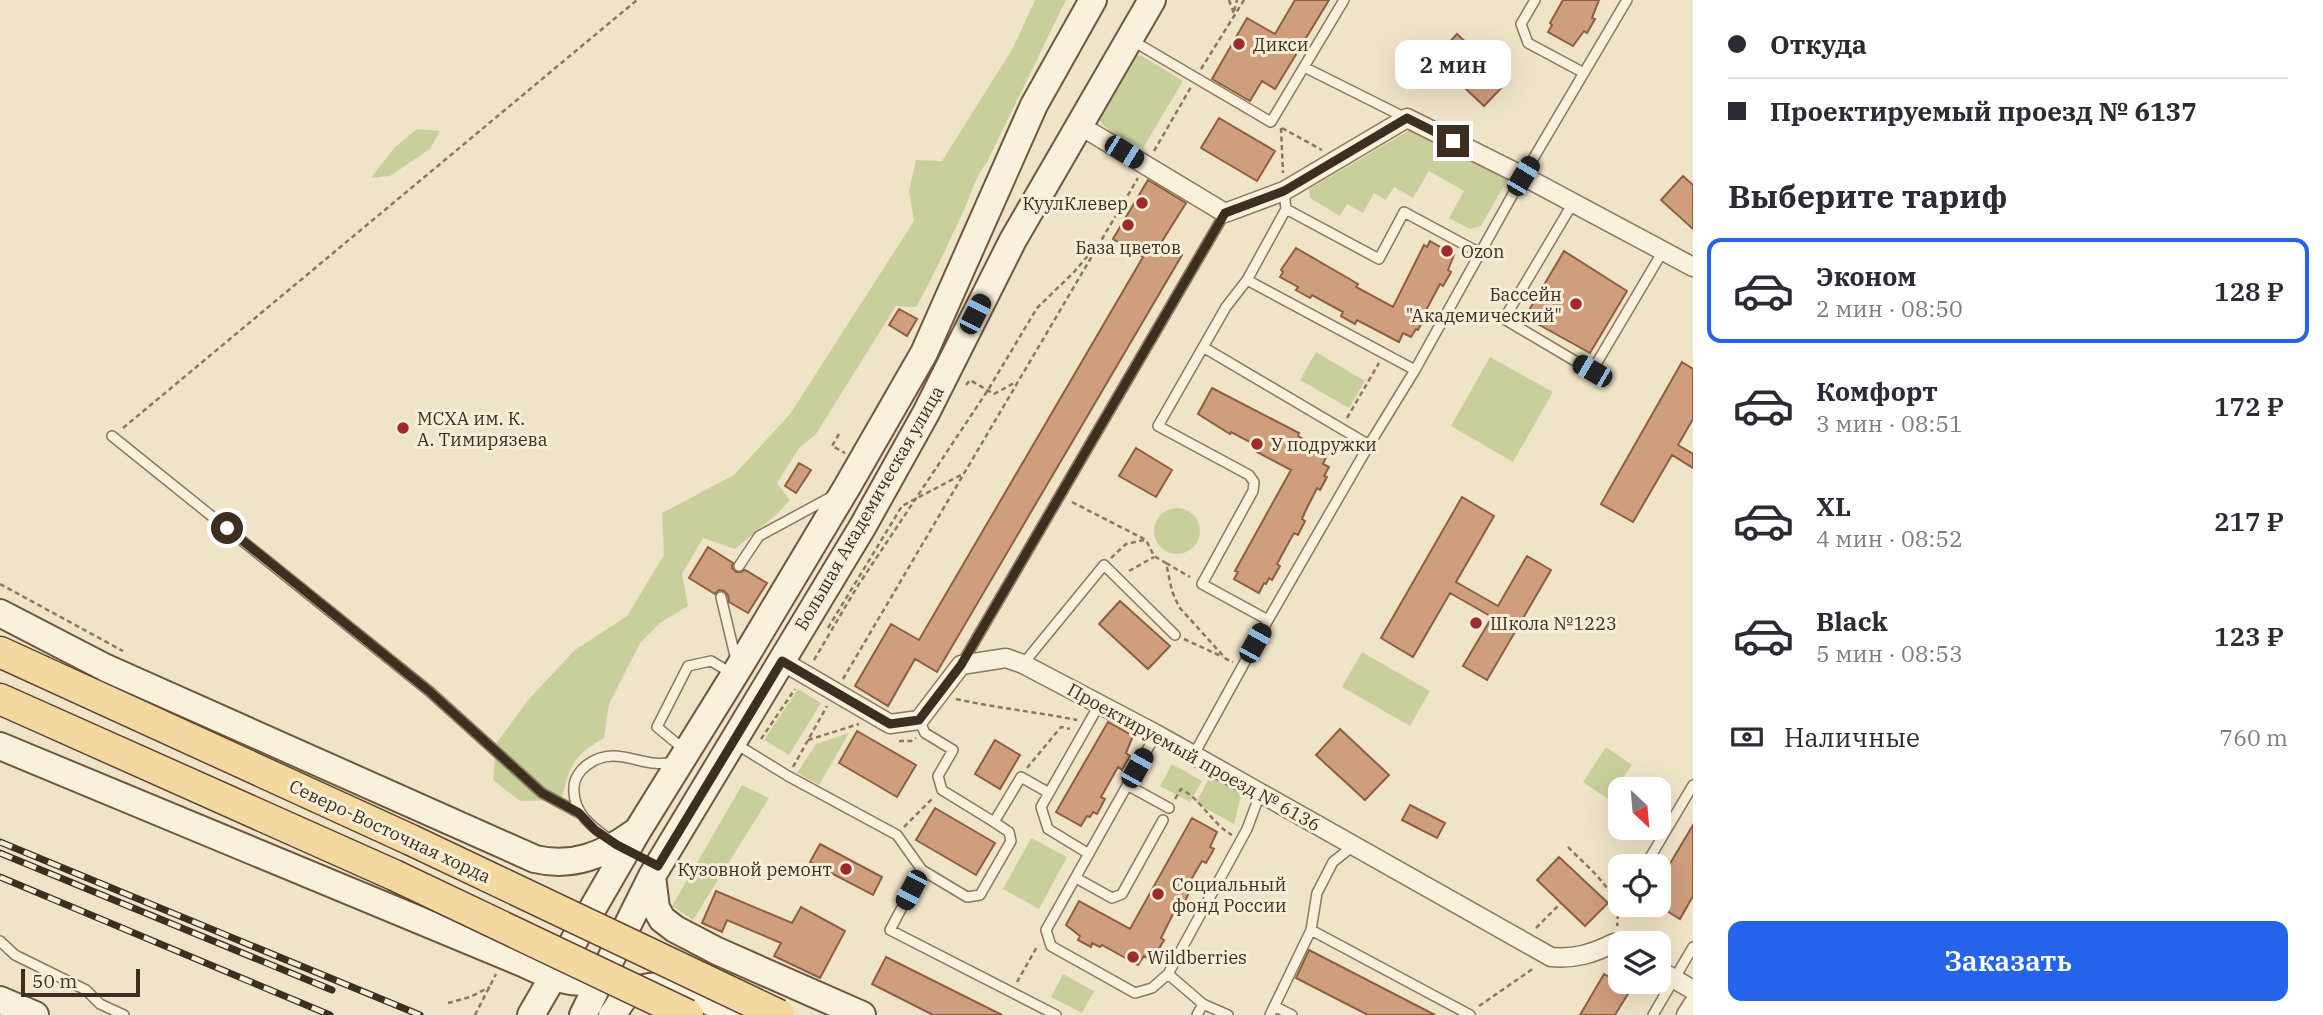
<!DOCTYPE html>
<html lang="ru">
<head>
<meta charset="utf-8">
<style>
  :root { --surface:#fff; --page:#f7f7f7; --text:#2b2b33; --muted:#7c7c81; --line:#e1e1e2; --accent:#2563eb }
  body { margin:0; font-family:"IBM Plex Serif",serif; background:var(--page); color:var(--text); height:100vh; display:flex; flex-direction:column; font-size:26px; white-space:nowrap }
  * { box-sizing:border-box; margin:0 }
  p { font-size:23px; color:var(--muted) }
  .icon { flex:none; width:38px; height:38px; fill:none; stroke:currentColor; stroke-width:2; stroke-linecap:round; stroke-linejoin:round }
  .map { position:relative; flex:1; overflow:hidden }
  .panel { display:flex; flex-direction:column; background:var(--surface); width:630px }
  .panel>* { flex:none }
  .guide { display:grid; align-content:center; height:154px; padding:0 35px; background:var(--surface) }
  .needle { width:46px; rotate:154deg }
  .fabs { position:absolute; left:1608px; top:777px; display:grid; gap:14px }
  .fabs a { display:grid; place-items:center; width:63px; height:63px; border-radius:14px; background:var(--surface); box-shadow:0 7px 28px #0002; font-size:35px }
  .scale { position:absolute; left:21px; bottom:18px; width:119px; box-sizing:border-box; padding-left:7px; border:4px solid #3d2e20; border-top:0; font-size:19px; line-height:24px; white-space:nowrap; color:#3d2e20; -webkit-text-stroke:5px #f7eed8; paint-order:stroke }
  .end { position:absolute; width:32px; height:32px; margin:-16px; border:9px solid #3d2e20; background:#fff; box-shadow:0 0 0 4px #fff }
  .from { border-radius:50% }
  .bubble { position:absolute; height:49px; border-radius:14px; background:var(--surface); box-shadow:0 7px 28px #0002; font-size:23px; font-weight:600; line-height:49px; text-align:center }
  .car { position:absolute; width:21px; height:42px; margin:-21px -10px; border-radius:9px; box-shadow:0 0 5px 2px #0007; background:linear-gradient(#222 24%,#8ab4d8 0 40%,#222 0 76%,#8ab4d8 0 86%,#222 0) }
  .guide b { display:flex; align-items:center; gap:24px; height:66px; font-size:26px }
  .guide b+b { border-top:2px solid var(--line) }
  .guide i { width:18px; height:18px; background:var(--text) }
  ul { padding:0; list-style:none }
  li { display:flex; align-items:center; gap:21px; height:105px; margin:0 14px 10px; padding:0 21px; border:4px solid transparent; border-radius:14px }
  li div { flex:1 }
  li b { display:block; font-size:26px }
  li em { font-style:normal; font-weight:600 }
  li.current { border-color:var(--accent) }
  li>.icon { width:63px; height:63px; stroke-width:1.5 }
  h2 { padding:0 35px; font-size:32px; line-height:84px }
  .pay { display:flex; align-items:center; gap:18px; height:77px; padding:0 35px; font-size:26px }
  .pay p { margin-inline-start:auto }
  .cta { display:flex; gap:14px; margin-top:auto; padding:14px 35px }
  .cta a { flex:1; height:80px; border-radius:14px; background:var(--accent); color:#fff; font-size:28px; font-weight:600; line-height:80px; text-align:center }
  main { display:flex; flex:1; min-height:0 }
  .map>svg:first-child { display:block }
  .green { fill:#c9cf9b }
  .building { fill:#cf9f7d; stroke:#8d5f41; stroke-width:2 }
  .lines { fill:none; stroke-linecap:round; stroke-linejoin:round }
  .lane-casing { stroke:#8d765c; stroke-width:12 }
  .street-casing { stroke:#8d765c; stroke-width:21 }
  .secondary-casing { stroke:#6f573f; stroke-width:30 }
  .primary-casing { stroke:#5b4430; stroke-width:33 }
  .path { stroke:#8d765c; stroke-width:2.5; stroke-dasharray:5 3.5; stroke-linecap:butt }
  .lane { stroke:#faf1dc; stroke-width:9 }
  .street { stroke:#faf1dc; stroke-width:18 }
  .secondary { stroke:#faf1dc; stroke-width:26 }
  .primary { stroke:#f3d9a0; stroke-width:30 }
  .rail-casing { stroke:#3d2e20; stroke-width:7 }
  .rail { stroke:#f7eed8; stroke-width:4.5; stroke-dasharray:13; stroke-linecap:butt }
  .primary-bridge-casing { stroke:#5b4430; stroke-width:33; stroke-linecap:butt }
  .primary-bridge { stroke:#f3d9a0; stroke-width:30 }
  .route { stroke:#3d2e20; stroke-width:9 }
  .poi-dot { fill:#9e2a2b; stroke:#f7eed8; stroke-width:2.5 }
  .labels { text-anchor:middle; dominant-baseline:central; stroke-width:6; stroke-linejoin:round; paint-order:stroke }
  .poi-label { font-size:18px; fill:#3d2e20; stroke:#f7eed8; text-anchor:start }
  .street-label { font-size:18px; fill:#3d2e20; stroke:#f7eed8 }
</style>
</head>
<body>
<main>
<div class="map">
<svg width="1693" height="1015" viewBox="0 0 1693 1015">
  <rect width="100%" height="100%" fill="#f0e4c8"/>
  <!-- green -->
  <path class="green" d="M1035 0H1066L987 162C974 179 972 193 963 212 948 244 934 276 916 307L896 306 816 434 799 448 777 483 790 500 777 514 735 549 703 538 682 574 688 606 660 623 640 643 609 704 604 738C571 757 571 765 561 800L520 801 493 780 496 744 528 700 575 650 627 616 664 555 662 513 734 475 790 414 914 221 909 191 916 160 942 161 1013 48Z
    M1135 55 1142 56 1183 81 1143 148C1129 141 1099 131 1098 114Z
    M417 129 440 131 430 149 390 176 371 178 395 147Z
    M1419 129 1504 174 1507 180 1481 226 1470 229 1449 218 1464 191 1429 171 1413 198 1394 187 1386 200 1374 193 1363 213 1347 204 1340 216 1310 198 1309 189 1408 131Z
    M1316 352 1365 381 1349 408 1300 380Z
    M1490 357 1553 392 1513 462 1451 426Z
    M1154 531a23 23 0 1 1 46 0a23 23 0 1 1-46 0Z
    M1362 652 1430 691 1410 726 1342 687Z
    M798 689 821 703 789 755 764 740Z
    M849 733 819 785 797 773 816 744Z
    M1606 747 1632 765 1608 799 1583 782Z
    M1172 764 1202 781 1190 802 1160 786Z
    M1211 774 1242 792 1234 824 1196 803Z
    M742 785 769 798 693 920 672 906Z
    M1031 838 1067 857 1039 909 1003 889Z
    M1063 974 1094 991 1082 1013 1051 997Z"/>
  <!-- building -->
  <path class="building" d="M1295 0H1329L1275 89 1262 81 1250 101 1212 79 1247 18 1275 34Z
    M1563 0H1599L1592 18 1595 19 1587 33 1584 31 1573 46 1548 32 1552 25 1550 23Z
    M1457 34 1508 81 1484 106 1434 59Z
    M1219 118 1275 151 1257 181 1201 148Z
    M1683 176 1693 185V229L1661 200Z
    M1148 180 1186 203 1161 243 1182 255 937 672 915 659 888 706 855 686 891 624 919 640 1143 257 1113 239Z
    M1430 241 1454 255 1448 270 1451 272 1443 286 1440 284 1423 316 1425 317 1418 330 1416 329 1411 337 1403 333 1399 342 1357 320 1355 324 1341 316 1343 312 1312 295 1310 298 1296 290 1298 287 1280 277 1283 272 1281 270 1296 248 1358 284 1356 287 1393 307 1424 245 1427 247Z
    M1564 251 1627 291 1590 353 1525 317Z
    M899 309 917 319 907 336 889 325Z
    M1682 362 1693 369V419L1678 445 1693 454V468L1672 455 1633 522 1601 504Z
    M1212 388 1299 433 1298 436 1328 453 1323 464 1329 467 1324 476 1327 477 1320 490 1317 488 1305 512 1302 519 1305 521 1298 535 1294 533 1290 540 1277 564 1280 566 1272 580 1269 578 1266 584 1264 583 1259 593 1234 579 1238 572 1235 571 1291 470 1257 452 1258 449 1251 446 1252 443 1231 432 1230 434 1198 414Z
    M1136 448 1172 470 1156 497 1119 476Z
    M799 463 811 470 796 493 785 486Z
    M1462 497 1494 516 1456 582 1498 606 1527 556 1551 570 1487 680 1463 666 1492 617 1450 593 1413 657 1381 638Z
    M708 547 733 563 732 568 736 572H741L745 570 767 583 748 613 729 602 728 595 724 591 719 590 715 594 689 578Z
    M1120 601 1170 646 1148 669 1099 624Z
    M1108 722 1133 736 1126 753 1130 756 1122 770 1118 767 1105 790 1101 797 1105 799 1097 814 1093 812 1090 817 1087 816 1081 826 1056 812Z
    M1340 729 1389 775 1365 800 1316 755Z
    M857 731 916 765 897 797 839 763Z
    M995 740 1020 755 1000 789 975 774Z
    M1410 805 1445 823 1437 838 1402 820Z
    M935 808 995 843 976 875 916 840Z
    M1192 818 1217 832 1210 847 1214 849 1206 863 1202 861 1188 885 1185 891 1189 893 1182 907 1178 904 1161 938 1164 940 1157 952 1154 951 1149 959 1144 956 1138 965 1102 945 1100 947 1092 943 1091 947 1078 940 1080 936 1066 925 1079 901 1130 929Z
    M1693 825V896L1680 919 1659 906V882Z
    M820 844 882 877 873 895 810 862Z
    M1559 857 1608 903 1585 926 1537 880Z
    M716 891 792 923 801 907 845 931 820 978 774 956 781 943 727 920 722 932 702 923Z
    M1309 950 1435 1015H1368L1296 978Z
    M886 957 1002 1015H933L872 984Z
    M1604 974 1631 989 1618 1010 1615 1015H1580Z"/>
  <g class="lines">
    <!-- lane casing -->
    <g class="lane-casing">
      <path id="lane" d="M1535 0 1521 24 1528 43 1584 73
        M1133 41 1271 122 1344 0
        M1304 67 1406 118
        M1284 191 1286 209 1247 280 1415 370
        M1573 203 1504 319 1592 371 1663 251
        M1286 209 1379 259 1404 212 1480 253
        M1247 280 1226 307 1158 426 1249 475 1254 482 1253 491 1202 584 1268 620
        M1203 347 1369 445
        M112 436 429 691 542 793 579 813
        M739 566 759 536 831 497
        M721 597 736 660
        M1023 664 1104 565 1175 635
        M961 665 1225 213
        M919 720 925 733 953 750 938 776 942 790 994 822 1021 777 1049 793
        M1156 734 1046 930 1051 946 1135 993 1152 988 1168 974 1247 829 1260 794
        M736 744 788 776 897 835 922 870 967 897 980 895 1011 841 1009 832 994 822
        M686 751 657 727 688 666 711 661 733 674
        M1193 756 1268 620 1369 445 1415 370 1523 176 1627 0
        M1127 785 1169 808
        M612 841C593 828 572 813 574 787 574 779 580 770 587 765 618 742 645 772 675 761
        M1089 854 1048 829 1041 807 1099 705
        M1645 866 1693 785
        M922 870 890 930 1056 1015
        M1076 878 1112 898 1122 894 1163 820
        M1311 930 1470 1015
        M0 941 15 955 86 990 100 1004 124 1015
        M1168 974 1203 1004
        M1274 1006 1292 1015
        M1197 1015 1203 1004 1228 1015
        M1270 1015 1311 930 1317 893 1333 862 1353 846
        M1653 1015 1693 947"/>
    </g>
    <!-- street casing -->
    <g class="street-casing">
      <path id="street" d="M1079 125 1225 213 1284 191 1407 118 1523 176 1693 267
        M782 661 890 724 919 720 961 665 1006 658 1023 664 1156 734 1551 957C1575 959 1592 954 1614 943L1620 947
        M1659 970 1693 990
        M1686 1015 1693 1004"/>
    </g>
    <!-- secondary casing -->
    <g class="secondary-casing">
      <path id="secondary" d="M0 613 106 668 535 859C572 868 604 855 634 833
        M0 746 525 964C550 976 573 987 601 980
        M652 876 656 908 662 919 675 929 717 951 862 1015
        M0 1000 35 1015
        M531 1015 638 830 738 669 847 487 924 353 1034 105 1093 0
        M583 1015 652 876 863 526 926 413 1013 240 1152 0
        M612 1015C617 1009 620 1002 625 997 632 991 642 988 650 987 682 983 706 998 731 1015"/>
    </g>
    <!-- primary casing -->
    <g class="primary-casing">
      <path id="primary" d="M0 652 411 840
        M0 699 394 875"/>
    </g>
    <!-- path -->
    <path class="path" d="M1229 0 1234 14
      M1234 11 1237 0
      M1201 69 1244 0
      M1281 128 1283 173
      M1282 128 1322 150
      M1154 151 1191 87
      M966 385 970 380 994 394 1014 383
      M1347 418 1379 363
      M123 428 637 0
      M839 434 832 446 845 453
      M1072 502 1146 540 1154 556 1166 563 1172 591 1179 607 1226 659 1233 662
      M1111 558 1126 544 1144 540
      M1166 563 1190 577
      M1129 571 1154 557
      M0 584 123 651
      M828 628 902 506 961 475
      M1184 639 1223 657
      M814 660 857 587 988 390 1037 308 1074 272 1097 245
      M843 679 1138 178
      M956 699C996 708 1037 712 1077 720
      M761 739 795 689
      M808 740 859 724
      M899 741H911L916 738
      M793 767 827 706
      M1027 768 1061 727 1070 729
      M1175 799 1181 789C1202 800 1211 823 1232 835
      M904 827 934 797
      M1568 847C1589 869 1623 893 1617 926
      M1230 882 1240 887
      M1223 901H1231
      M1619 915 1631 913
      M1536 928 1561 903
      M1017 982 1038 945
      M448 1003 470 997 490 987
      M1479 1006 1534 968
      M475 1015 496 974"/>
    <!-- lane -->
    <use href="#lane" class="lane"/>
    <!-- street -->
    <use href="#street" class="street"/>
    <!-- secondary -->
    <use href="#secondary" class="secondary"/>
    <!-- primary -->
    <use href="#primary" class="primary"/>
    <!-- rail casing -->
    <g class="rail-casing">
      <path id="rail" d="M0 842 420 1015
        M0 853 332 990
        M0 877 330 1015"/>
    </g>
    <!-- rail -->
    <use href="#rail" class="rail"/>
    <!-- primary-bridge casing -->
    <g class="primary-bridge-casing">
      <path id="primary-bridge" d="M411 840 779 1015
        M394 875 688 1015"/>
    </g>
    <!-- primary-bridge -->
    <use href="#primary-bridge" class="primary-bridge"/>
  </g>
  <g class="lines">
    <!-- route -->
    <path class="route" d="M227 528 429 691 542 793 579 813 595 830 617 845 658 866 782 661 890 724 919 720 961 665 1225 213 1284 191 1407 118 1453 141"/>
  </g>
  <!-- markers -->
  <g class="poi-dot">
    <circle cx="1239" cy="44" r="7"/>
    <circle cx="1142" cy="203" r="7"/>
    <circle cx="1128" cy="225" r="7"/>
    <circle cx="1447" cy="251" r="7"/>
    <circle cx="1576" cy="304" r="7"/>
    <circle cx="403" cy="428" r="7"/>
    <circle cx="1257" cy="444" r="7"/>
    <circle cx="1476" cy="623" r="7"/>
    <circle cx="846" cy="869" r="7"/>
    <circle cx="1158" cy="894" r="7"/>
    <circle cx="1133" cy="957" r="7"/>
  </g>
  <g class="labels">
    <!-- poi labels -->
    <g class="poi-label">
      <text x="1253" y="44">Дикси</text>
      <text x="1128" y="203" text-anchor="end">КуулКлевер</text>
      <text x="1128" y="247" text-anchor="middle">База цветов</text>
      <text x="1461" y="251">Ozon</text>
      <text x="1562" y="294" text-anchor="end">Бассейн<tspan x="1562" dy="21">"Академический"</tspan></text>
      <text x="417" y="418">МСХА им. К.<tspan x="417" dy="21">А. Тимирязева</tspan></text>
      <text x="1271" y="444">У подружки</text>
      <text x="1490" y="623">Школа №1223</text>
      <text x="832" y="869" text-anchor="end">Кузовной ремонт</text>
      <text x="1172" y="884">Социальный<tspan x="1172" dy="21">фонд России</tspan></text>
      <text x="1147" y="957">Wildberries</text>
    </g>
    <!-- street labels -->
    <g class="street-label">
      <text transform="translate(869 508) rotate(-60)">Большая Академическая улица</text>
      <text transform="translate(1194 757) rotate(29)">Проектируемый проезд № 6136</text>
      <text transform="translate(390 831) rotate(25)">Северо-Восточная хорда</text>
    </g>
  </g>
</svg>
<div class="fabs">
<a><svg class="needle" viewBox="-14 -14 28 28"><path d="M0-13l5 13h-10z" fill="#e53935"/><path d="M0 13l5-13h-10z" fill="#7c7c81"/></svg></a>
<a><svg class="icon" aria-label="locate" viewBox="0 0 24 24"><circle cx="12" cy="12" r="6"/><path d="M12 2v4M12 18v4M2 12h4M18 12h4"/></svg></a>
<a><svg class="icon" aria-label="layers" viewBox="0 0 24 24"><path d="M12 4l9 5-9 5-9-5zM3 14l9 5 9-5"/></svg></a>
</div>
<div class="scale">50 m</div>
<i class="end from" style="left:227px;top:528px"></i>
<i class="end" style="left:1453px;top:141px"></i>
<div class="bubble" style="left:1395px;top:40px;width:116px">2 мин</div>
<i class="car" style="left:1124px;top:152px;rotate:122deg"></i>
<i class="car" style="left:1523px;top:176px;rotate:31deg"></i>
<i class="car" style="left:975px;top:314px;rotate:27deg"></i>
<i class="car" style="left:1592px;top:371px;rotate:300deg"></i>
<i class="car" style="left:1255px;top:643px;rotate:29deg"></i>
<i class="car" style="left:1137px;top:768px;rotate:29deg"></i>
<i class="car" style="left:911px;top:890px;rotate:208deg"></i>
</div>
<section class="panel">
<div class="guide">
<b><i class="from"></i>Откуда</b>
<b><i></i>Проектируемый проезд № 6137</b>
</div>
<h2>Выберите тариф</h2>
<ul>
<li class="current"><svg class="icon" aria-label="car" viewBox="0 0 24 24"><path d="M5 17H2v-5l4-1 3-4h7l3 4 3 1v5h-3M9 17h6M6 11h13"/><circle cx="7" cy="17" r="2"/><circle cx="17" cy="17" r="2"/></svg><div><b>Эконом</b><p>2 мин · 08:50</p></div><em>128 ₽</em></li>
<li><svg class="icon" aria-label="car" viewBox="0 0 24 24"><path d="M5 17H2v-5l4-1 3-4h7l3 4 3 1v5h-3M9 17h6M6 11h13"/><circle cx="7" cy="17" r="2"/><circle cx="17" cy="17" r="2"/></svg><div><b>Комфорт</b><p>3 мин · 08:51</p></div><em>172 ₽</em></li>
<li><svg class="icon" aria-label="car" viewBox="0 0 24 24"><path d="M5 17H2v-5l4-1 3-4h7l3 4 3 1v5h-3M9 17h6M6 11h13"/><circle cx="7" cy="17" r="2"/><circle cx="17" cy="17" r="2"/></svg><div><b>XL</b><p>4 мин · 08:52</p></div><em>217 ₽</em></li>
<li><svg class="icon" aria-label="car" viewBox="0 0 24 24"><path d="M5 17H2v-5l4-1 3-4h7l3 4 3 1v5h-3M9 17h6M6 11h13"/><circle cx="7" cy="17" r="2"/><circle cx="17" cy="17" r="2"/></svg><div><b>Black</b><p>5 мин · 08:53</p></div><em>123 ₽</em></li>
</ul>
<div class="pay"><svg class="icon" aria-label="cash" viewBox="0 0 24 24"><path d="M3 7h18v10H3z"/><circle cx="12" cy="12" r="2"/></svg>Наличные<p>760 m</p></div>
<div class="cta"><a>Заказать</a></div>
</section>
</main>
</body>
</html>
